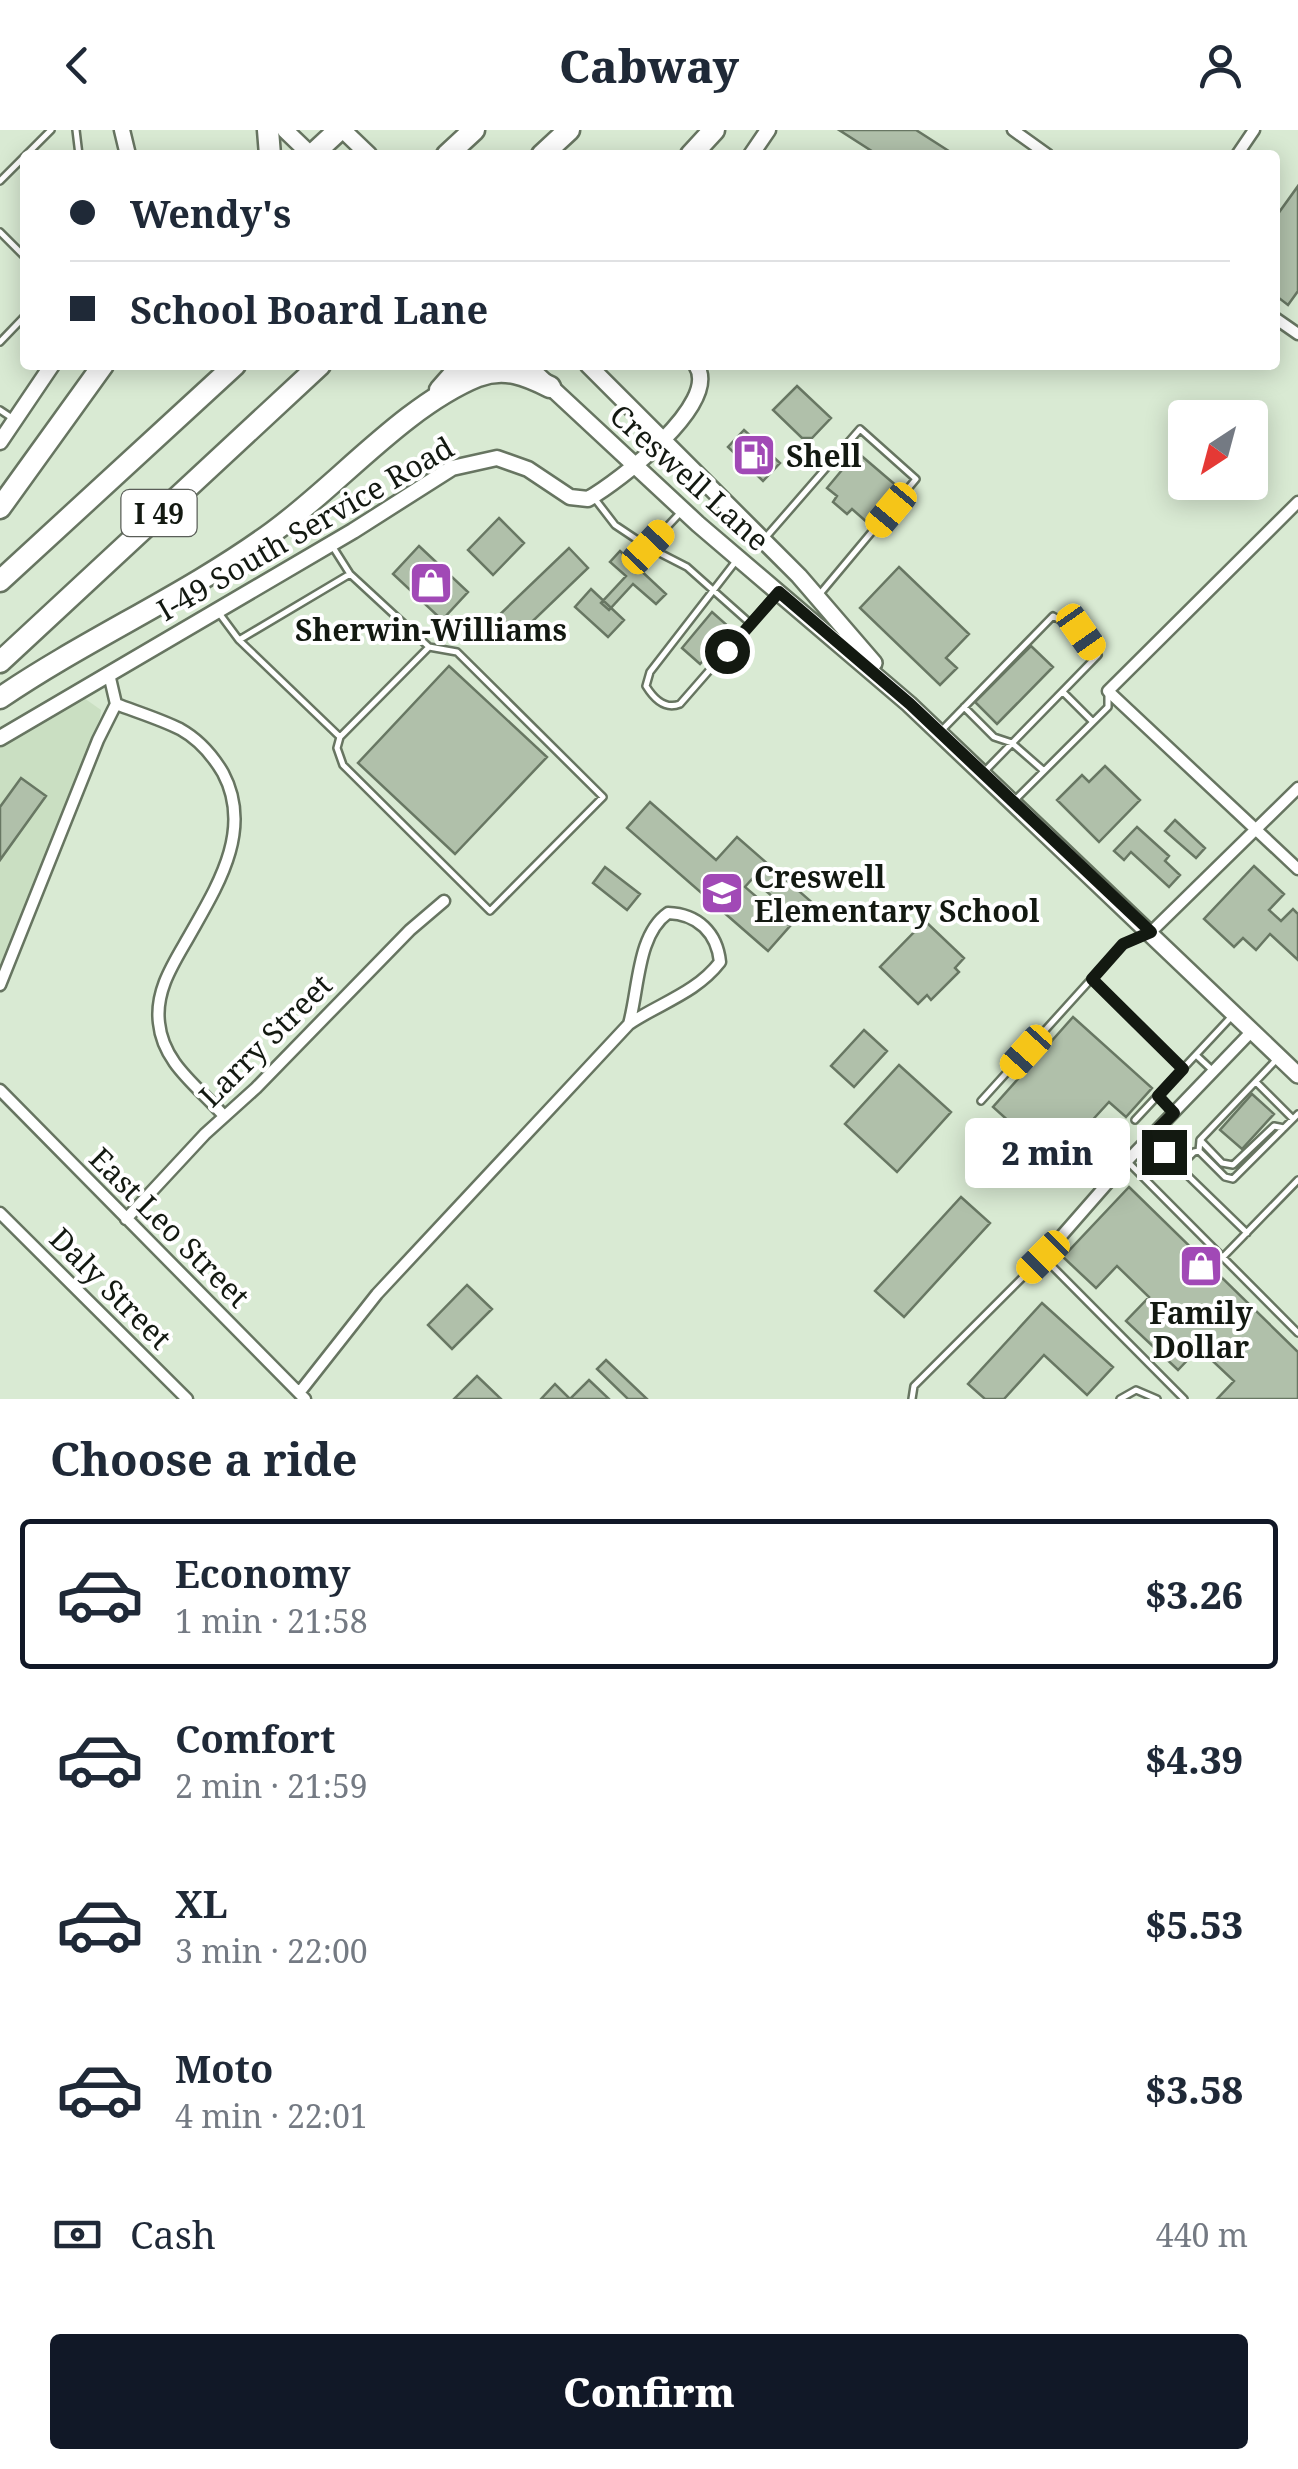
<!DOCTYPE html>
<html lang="en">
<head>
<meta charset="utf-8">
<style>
  :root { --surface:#fff; --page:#f2f2f3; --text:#1f2937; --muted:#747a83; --line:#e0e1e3; --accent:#111827 }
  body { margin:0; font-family:"Noto Serif",serif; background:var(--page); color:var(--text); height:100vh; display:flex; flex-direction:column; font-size:38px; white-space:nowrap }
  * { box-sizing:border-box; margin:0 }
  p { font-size:32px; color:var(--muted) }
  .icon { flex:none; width:55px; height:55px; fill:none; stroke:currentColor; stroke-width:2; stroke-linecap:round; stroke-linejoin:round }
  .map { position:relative; height:1269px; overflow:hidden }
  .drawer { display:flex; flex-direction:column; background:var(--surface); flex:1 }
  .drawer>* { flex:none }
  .hud { position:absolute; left:20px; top:20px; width:1260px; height:220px; border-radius:10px; box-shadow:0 5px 25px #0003; display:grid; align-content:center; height:220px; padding:0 50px; background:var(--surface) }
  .needle { width:65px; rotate:216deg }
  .buttons { position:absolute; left:1168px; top:270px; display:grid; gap:20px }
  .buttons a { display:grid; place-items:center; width:100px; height:100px; border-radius:10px; background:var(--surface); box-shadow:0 5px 25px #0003; font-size:50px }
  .end { position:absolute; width:45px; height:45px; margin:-22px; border:12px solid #131911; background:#fff; box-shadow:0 0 0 5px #fff }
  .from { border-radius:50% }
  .bubble { position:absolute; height:70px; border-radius:10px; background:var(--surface); box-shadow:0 5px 25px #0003; font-size:32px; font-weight:800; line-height:70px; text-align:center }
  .car { position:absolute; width:30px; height:60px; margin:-30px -15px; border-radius:12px; box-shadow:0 0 8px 2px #0007; background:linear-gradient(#f5c518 24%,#345 0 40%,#f5c518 0 76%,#345 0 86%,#f5c518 0) }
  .hud b { display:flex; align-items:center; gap:35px; height:95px; font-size:38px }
  .hud b+b { border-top:2px solid var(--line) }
  .hud i { width:25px; height:25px; background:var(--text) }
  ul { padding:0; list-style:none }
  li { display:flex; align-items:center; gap:30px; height:150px; margin:0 20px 15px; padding:0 30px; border:5px solid transparent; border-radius:10px }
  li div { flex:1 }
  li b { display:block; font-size:38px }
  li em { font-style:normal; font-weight:800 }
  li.on { border-color:var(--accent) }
  li>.icon { width:90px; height:90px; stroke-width:1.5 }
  h2 { padding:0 50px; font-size:45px; line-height:120px }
  .pay { display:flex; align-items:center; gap:25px; height:110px; padding:0 50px; font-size:38px }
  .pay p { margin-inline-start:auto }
  .cta { display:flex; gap:20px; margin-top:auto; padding:20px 50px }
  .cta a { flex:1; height:115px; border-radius:10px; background:var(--accent); color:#fff; font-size:40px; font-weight:800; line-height:115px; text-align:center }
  header { display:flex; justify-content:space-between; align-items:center; height:130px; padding:0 50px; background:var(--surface); font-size:45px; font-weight:800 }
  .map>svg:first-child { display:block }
  .built { fill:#cadfc2 }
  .building { fill:#b0c0aa; stroke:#687763; stroke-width:2.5 }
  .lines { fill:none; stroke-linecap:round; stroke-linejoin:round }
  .service-casing { stroke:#677561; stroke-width:10 }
  .minor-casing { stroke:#677561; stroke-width:15 }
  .tertiary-casing { stroke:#677561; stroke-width:19 }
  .secondary-casing { stroke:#677561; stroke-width:20 }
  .motorway-casing { stroke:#677561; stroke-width:25 }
  .service { stroke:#fff; stroke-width:5 }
  .minor { stroke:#fff; stroke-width:10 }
  .tertiary { stroke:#fff; stroke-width:14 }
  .secondary { stroke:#fff; stroke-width:15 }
  .motorway { stroke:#fff; stroke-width:20 }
  .route { stroke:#131911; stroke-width:12 }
  .labels { text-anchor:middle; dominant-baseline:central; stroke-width:8; stroke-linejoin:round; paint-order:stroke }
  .shield { fill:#fff; stroke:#5a5e58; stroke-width:2.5 }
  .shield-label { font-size:28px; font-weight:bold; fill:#131911 }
  .poi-label { font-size:30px; font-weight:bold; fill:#131911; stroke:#fff; text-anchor:start }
  .street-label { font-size:30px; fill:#131911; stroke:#fff }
</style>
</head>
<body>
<header><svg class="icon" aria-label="back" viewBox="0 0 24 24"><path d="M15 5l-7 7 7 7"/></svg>Cabway<svg class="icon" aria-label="person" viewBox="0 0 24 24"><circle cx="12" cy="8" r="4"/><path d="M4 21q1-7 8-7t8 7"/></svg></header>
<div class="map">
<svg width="1298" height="1269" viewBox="0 0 1298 1269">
  <rect width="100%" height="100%" fill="#d9ead3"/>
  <!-- built -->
  <path class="built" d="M84 568 101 580 100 588 0 835V618Z"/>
  <!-- building -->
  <path class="building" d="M839 0H916L955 25H878Z
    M1298 56V161L1288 175 1275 165V88Z
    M797 256 831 288 812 308H802L773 280Z
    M744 300 780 333 763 351 728 317Z
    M857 322 899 358 869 394 852 379 847 384 833 372 837 366 827 358Z
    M499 388 524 413 493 445 468 420Z
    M419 416 468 462 442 490 393 444Z
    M569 418 588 438 512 511 493 491Z
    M620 421 666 464 656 474 633 454 609 480 601 473 626 446 610 432Z
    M899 437 969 504 946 528 957 538 940 555 860 478Z
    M591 459 624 490 608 507 575 477Z
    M712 482 729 497 719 508 722 510 700 534 682 518Z
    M1031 516 1053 537 997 594 975 572Z
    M449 536 547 627 455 724 358 633Z
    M1105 636 1140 670 1099 712 1057 670 1082 645 1089 652Z
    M21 648 46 666 0 730V677Z
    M650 672 716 730 737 707 815 775 801 791 752 749 745 757 790 796 768 821 627 698Z
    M1175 690 1205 718 1196 728 1165 701Z
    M1137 697 1169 726 1165 731 1180 745 1169 757 1131 722 1124 730 1114 721Z
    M1254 736 1284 764 1269 780 1281 791 1293 779 1298 784V830L1270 804 1256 820 1243 808 1234 817 1204 789Z
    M605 737 640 764 627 780 593 753Z
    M925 791 964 828 955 838 959 842 931 870 927 865 918 874 880 837Z
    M1073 887 1152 958 1126 987 1109 972 1054 1032 993 977Z
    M864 900 887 921 854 957 831 936Z
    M899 935 951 982 897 1042 845 994Z
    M1252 964 1274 984 1242 1019 1220 1000Z
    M1129 1057 1298 1222V1269H1217L1234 1251 1199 1218 1178 1240 1126 1191 1149 1167 1117 1136 1096 1158 1063 1127Z
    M961 1067 990 1093 904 1187 875 1161Z
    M467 1155 492 1179 452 1219 428 1195Z
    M1042 1173 1113 1237 1087 1265 1044 1225 1004 1269H985L968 1254Z
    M606 1230 647 1269H628L597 1239Z
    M477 1246 501 1269H454Z
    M589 1250 609 1269H541L555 1254 570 1269Z"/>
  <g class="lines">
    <!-- service casing -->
    <g class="service-casing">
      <path id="service" d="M76 0 79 25
        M26 25 51 0
        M0 51 25 26
        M0 102 25 127
        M0 212 25 186
        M0 280 12 288
        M595 369 615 395 648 417 687 437 751 494
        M766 407 860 299 916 349 819 465
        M648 417 681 382
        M736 431 650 542 646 556C654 569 665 580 680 574L776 464
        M219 483 239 510 350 444 331 414
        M239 510 340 607 429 517 350 444
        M1063 562 1093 592
        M964 577 994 607 1012 613 1044 641
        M941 601 1053 486 1081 502 1098 525 985 641
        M340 607 337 618 343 635 490 781 603 667 457 522 429 517
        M1015 670 1108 577V564
        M1092 849 1182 938
        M1196 925 1211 939
        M1277 929 1200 1010 1199 1021 1225 1047 1233 1049 1298 984
        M1256 952 1293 989
        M1158 966 1173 982
        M981 971 1123 814 1148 804
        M1135 990 1232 886
        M1149 1008 1247 1103
        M1200 1010 1222 1033 1233 1035 1274 996 1284 998
        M1127 1031 1298 1203
        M1179 1037 1194 1022 1199 1021
        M1223 1127 1298 1050
        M912 1269 914 1256 1043 1127 1184 1269
        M1120 1269 1136 1260 1157 1269"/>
    </g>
    <!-- minor casing -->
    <g class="minor-casing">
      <path id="minor" d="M1013 0 1048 25
        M1237 25 1254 0
        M1275 188 1298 204
        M1298 372 1108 561 1298 739
        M116 574C137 582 160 589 180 599 198 609 213 626 223 643 254 701 216 758 188 808 173 834 155 861 159 893 163 934 199 957 224 986
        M668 783C698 784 717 803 720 832 696 863 660 873 629 894 639 858 637 805 668 783Z
        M1151 802 1298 658
        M0 855 98 610 116 574 109 544
        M0 960 305 1269
        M0 1083 187 1269
        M126 1089 205 1004 256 958 410 800 444 771
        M1043 1127 1127 1031 1252 901
        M299 1263 377 1164 629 894"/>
    </g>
    <!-- tertiary casing -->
    <g class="tertiary-casing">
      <path id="tertiary" d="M122 0 128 25
        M751 25 768 0
        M0 312 52 235
        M0 608 353 401 452 338 497 328 528 339 570 367 588 369C618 352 722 273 696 235"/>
    </g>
    <!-- secondary casing -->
    <g class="secondary-casing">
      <path id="secondary" d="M285 0 311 25
        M343 0 369 25
        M527 235 698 394 909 574 1298 945
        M588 235 799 446 874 533"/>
    </g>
    <!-- motorway casing -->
    <g class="motorway-casing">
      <path id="motorway" d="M268 0 270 25
        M312 25 339 0
        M447 25 474 0
        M542 25 569 0
        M691 25 714 0
        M440 260 462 235
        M0 378 103 235
        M0 451 235 235
        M0 532 320 235
        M0 568C88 508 187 465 273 402 338 355 404 276 478 246 505 236 526 245 550 257"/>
    </g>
    <!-- service -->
    <use href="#service" class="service"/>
    <!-- minor -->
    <use href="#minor" class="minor"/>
    <!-- tertiary -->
    <use href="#tertiary" class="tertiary"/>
    <!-- secondary -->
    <use href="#secondary" class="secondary"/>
    <!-- motorway -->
    <use href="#motorway" class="motorway"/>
  </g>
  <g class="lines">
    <!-- route -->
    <path class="route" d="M727 521 779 462 910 574 1151 802 1123 814 1092 849 1183 939 1158 966 1174 983 1149 1008 1164 1022"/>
  </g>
  <!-- icons -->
  <defs>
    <g id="fuel-square" transform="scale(2.25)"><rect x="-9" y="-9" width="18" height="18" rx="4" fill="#a149b6" stroke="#fff"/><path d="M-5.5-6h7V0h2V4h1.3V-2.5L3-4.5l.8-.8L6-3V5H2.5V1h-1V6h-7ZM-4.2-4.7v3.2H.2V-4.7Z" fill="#fff"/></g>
    <g id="shop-square" transform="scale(2.25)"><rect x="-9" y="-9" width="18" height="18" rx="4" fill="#a149b6" stroke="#fff"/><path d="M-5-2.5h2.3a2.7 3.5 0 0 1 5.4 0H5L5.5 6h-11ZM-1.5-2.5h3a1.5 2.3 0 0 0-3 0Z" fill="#fff"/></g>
    <g id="school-square" transform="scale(2.25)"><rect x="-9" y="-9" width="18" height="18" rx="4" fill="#a149b6" stroke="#fff"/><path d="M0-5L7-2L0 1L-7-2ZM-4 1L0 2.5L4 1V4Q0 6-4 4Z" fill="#fff"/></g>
  </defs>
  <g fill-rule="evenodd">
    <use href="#fuel-square" x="754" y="325"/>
    <use href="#shop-square" x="431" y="453"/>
    <use href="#school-square" x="722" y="763"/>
    <use href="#shop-square" x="1201" y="1136"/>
  </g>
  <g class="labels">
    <!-- shield labels -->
    <rect class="shield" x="121.5" y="360" width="75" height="46" rx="8"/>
    <g class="shield-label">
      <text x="159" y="383">I 49</text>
    </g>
    <!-- poi labels -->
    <g class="poi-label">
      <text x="786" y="325">Shell</text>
      <text x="431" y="499" text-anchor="middle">Sherwin-Williams</text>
      <text x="754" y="746">Creswell<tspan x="754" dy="34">Elementary School</tspan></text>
      <text x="1201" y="1182" text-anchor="middle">Family<tspan x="1201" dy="34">Dollar</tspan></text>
    </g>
    <!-- street labels -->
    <g class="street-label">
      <text transform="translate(690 347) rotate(42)">Creswell Lane</text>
      <text transform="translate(305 398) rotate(-30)">I-49 South Service Road</text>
      <text transform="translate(265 910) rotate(-45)">Larry Street</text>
      <text transform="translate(170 1097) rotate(45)">East Leo Street</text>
      <text transform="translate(111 1158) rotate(45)">Daly Street</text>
    </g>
  </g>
</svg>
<div class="buttons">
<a><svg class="needle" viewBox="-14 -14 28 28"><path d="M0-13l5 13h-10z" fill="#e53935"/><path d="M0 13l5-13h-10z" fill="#747a83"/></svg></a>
</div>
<i class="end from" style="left:727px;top:521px"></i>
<i class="end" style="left:1164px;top:1022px"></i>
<div class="bubble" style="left:965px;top:988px;width:165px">2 min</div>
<i class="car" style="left:891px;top:380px;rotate:220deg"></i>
<i class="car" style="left:648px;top:417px;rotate:43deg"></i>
<i class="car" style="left:1081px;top:502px;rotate:145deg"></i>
<i class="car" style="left:1026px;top:922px;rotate:222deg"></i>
<i class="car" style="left:1043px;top:1127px;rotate:225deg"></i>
<div class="hud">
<b><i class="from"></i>Wendy's</b>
<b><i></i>School Board Lane</b>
</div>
</div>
<section class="drawer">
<h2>Choose a ride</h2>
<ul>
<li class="on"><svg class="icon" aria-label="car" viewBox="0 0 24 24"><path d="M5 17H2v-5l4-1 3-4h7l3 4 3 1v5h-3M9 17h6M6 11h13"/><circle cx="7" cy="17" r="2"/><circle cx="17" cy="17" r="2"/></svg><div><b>Economy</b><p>1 min · 21:58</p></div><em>$3.26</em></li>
<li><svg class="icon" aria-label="car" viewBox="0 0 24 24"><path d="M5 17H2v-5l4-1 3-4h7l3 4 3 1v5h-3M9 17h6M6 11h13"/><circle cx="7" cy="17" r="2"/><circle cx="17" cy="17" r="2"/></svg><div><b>Comfort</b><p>2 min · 21:59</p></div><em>$4.39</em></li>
<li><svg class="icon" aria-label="car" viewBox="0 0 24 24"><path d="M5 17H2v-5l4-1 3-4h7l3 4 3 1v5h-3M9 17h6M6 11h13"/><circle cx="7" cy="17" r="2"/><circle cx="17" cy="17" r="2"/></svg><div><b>XL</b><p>3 min · 22:00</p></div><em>$5.53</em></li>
<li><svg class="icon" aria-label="car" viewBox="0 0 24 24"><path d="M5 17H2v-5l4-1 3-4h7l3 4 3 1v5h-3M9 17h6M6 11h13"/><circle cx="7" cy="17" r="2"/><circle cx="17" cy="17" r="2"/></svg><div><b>Moto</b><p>4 min · 22:01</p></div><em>$3.58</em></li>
</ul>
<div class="pay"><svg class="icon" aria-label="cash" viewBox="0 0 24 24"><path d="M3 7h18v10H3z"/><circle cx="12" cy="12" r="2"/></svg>Cash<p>440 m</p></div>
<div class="cta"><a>Confirm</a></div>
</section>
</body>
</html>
